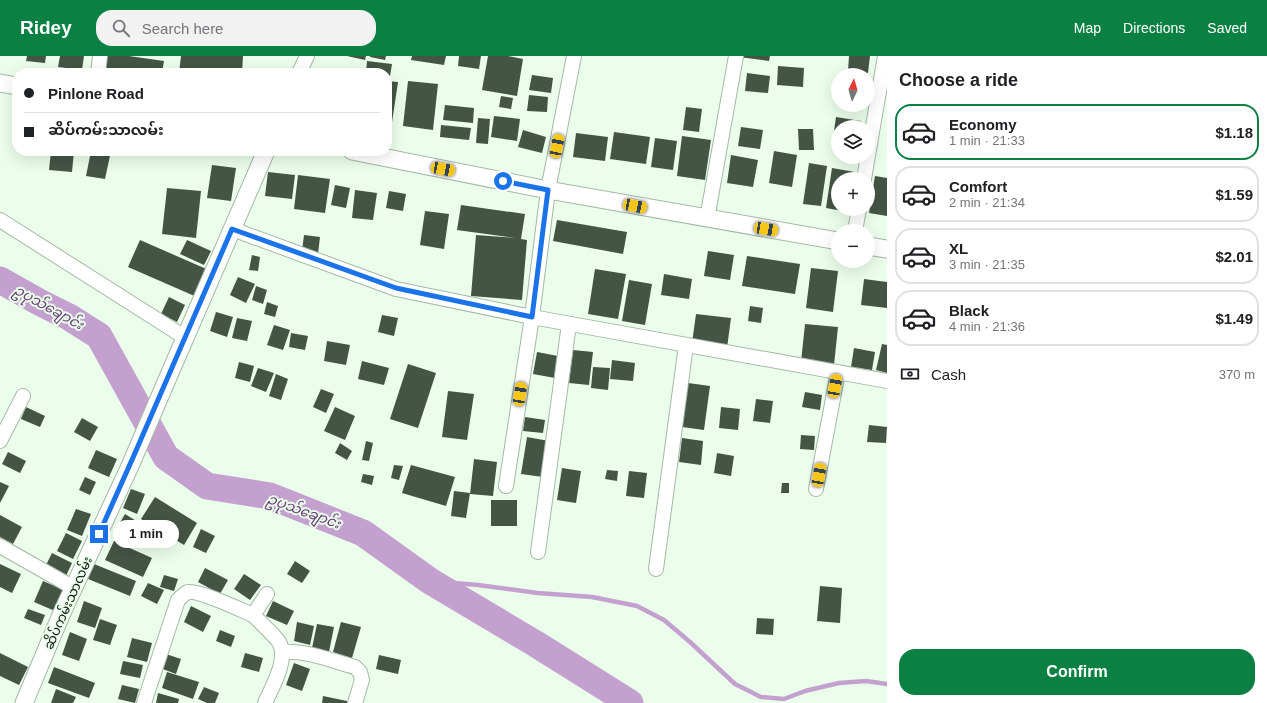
<!DOCTYPE html>
<html lang="en">
<head>
<meta charset="utf-8">
<style>
  :root { --surface:#fff; --page:#f2f2f2; --text:#202124; --muted:#757577; --line:#e0e0e0; --accent:#0b8043 }
  body { margin:0; font-family:Arial,"Noto Sans Myanmar",sans-serif; background:var(--page); color:var(--text); height:100vh; display:flex; flex-direction:column; font-size:15px; white-space:nowrap }
  * { box-sizing:border-box; margin:0 }
  p { font-size:13px; color:var(--muted) }
  .icon { flex:none; width:22px; height:22px; fill:none; stroke:currentColor; stroke-width:2; stroke-linecap:round; stroke-linejoin:round }
  .map { position:relative; flex:1; overflow:hidden }
  .sheet { display:flex; flex-direction:column; background:var(--surface); width:380px }
  .sheet>* { flex:none }
  .hud { position:absolute; left:12px; top:12px; width:380px; height:88px; border-radius:16px; box-shadow:0 4px 16px #0002; display:grid; align-content:center; height:88px; padding:0 12px; background:var(--surface) }
  .needle { width:26px; rotate:5deg }
  .fabs { position:absolute; left:831px; top:12px; display:grid; gap:8px }
  .fabs a { display:grid; place-items:center; width:44px; height:44px; border-radius:50%; background:var(--surface); box-shadow:0 4px 16px #0002; font-size:20px }
  .end { position:absolute; width:18px; height:18px; margin:-9px; border:5px solid #1a73e8; background:#fff; box-shadow:0 0 0 2px #fff }
  .from { border-radius:50% }
  .bubble { position:absolute; height:28px; border-radius:14px; background:var(--surface); box-shadow:0 4px 16px #0002; font-size:13px; font-weight:600; line-height:28px; text-align:center }
  .car { position:absolute; width:12px; height:24px; margin:-12px -6px; border-radius:5px; box-shadow:0 0 3px 1px #0007; background:linear-gradient(#f5c518 24%,#345 0 40%,#f5c518 0 76%,#345 0 86%,#f5c518 0) }
  .hud b { display:flex; align-items:center; gap:14px; height:38px; font-size:15px }
  .hud b+b { border-top:1px solid var(--line) }
  .hud i { width:10px; height:10px; background:var(--text) }
  ul { padding:0; list-style:none }
  li { display:flex; align-items:center; gap:12px; height:56px; margin:0 8px 6px; padding:0 4px; border:2px solid var(--line); border-radius:16px }
  li div { flex:1 }
  li b { display:block; font-size:15px }
  li em { font-style:normal; font-weight:600 }
  li.selected { border-color:var(--accent) }
  li>.icon { width:36px; height:36px; stroke-width:1.5 }
  h2 { padding:0 12px; font-size:18px; line-height:48px }
  .pay { display:flex; align-items:center; gap:10px; height:44px; padding:0 12px; font-size:15px }
  .pay p { margin-inline-start:auto }
  .action { display:flex; gap:8px; margin-top:auto; padding:8px 12px }
  .action a { flex:1; height:46px; border-radius:16px; background:var(--accent); color:#fff; font-size:16px; font-weight:600; line-height:46px; text-align:center }
  header { display:flex; align-items:center; gap:24px; box-sizing:border-box; height:56px; padding:0 20px; background:var(--accent); color:#fff }
  header strong { font-size:19px }
  nav { display:flex; gap:22px; margin-inline-start:auto; font-size:14px }
  .search { width:280px; height:36px; background:var(--page); display:flex; align-items:center; gap:10px; box-sizing:border-box; padding:0 14px; border-radius:16px; color:var(--muted); font-size:15px }
  main { display:flex; flex:1; min-height:0 }
  .map>svg:first-child { display:block }
  .lines { fill:none; stroke-linecap:round; stroke-linejoin:round }
  .stream { stroke:#c4a0cf; stroke-width:4.5 }
  .river { stroke:#c4a0cf; stroke-width:27 }
  .building { fill:#445445 }
  .minor-casing { stroke:#a5b8a6; stroke-width:16 }
  .tertiary-casing { stroke:#a5b8a6; stroke-width:19 }
  .minor { stroke:#fff; stroke-width:14 }
  .tertiary { stroke:#fff; stroke-width:17 }
  .route { stroke:#1a73e8; stroke-width:5 }
  .labels { text-anchor:middle; dominant-baseline:central; stroke-width:4; stroke-linejoin:round; paint-order:stroke }
  .street-label { font-size:13px; fill:#0c130d; stroke:#eafeeb }
  .water-label { font-size:14px; font-style:italic; fill:#663873; stroke:#eafeeb }
</style>
</head>
<body>
<header>
<strong>Ridey</strong>
<div class="search"><svg class="icon" aria-label="search" viewBox="0 0 24 24"><circle cx="10" cy="10" r="6"/><path d="M15 15l6 6"/></svg>Search here</div>
<nav><a>Map</a><a>Directions</a><a>Saved</a></nav>
</header>
<main>
<div class="map">
<svg width="887" height="647" viewBox="0 0 887 647">
  <rect width="100%" height="100%" fill="#eafeeb"/>
  <g class="lines">
    <!-- stream -->
    <path class="stream" d="M430 525 478 529 538 537 592 541 637 550 664 564 690 586 735 628 761 641 784 643 805 635 839 627 866 625 887 628"/>
    <!-- river -->
    <path class="river" d="M0 224 39 246 69 261 99 280 166 401 207 430 270 440 363 477 430 525 536 588 630 647"/>
  </g>
  <!-- building -->
  <path class="building" d="M27 0H46L45 7 26 5Z
    M60 0H84L82 14 58 11Z
    M107 0H129L164 5 162 17H105Z
    M181 0H243L242 17H179Z
    M347 0H366L365 4Z
    M370 0H386L385 4 370 1Z
    M412 0H446L444 9 411 4Z
    M459 0H481L479 13 458 10Z
    M488 0H508L523 3 517 40 482 34Z
    M740 0H770L769 5 739 1Z
    M849 0H870L868 17 848 15Z
    M367 5 392 8 390 20H387V17H366Z
    M778 10 804 12 803 31 777 29Z
    M747 17 770 20 768 37 745 35Z
    M532 19 553 22 551 37 529 34Z
    M387 25 398 26 392 66 387 65Z
    M408 25 438 28 433 74 403 70Z
    M529 39 548 41 547 56 527 55Z
    M501 40 513 42 511 53 499 51Z
    M445 49 474 52 473 67 443 64Z
    M686 51 702 53 699 76 683 74Z
    M494 60 520 63 517 85 491 81Z
    M836 61 861 65V71H838V90L832 89Z
    M478 62 490 63 488 88 476 87Z
    M441 69 471 72 469 84 440 81Z
    M741 71 763 74 760 93 738 90Z
    M798 73H813L814 94H799Z
    M523 74 546 81 542 97 518 91Z
    M614 76 650 81 646 108 610 103Z
    M576 77 608 81 605 105 573 101Z
    M682 80 711 84 705 124 677 120Z
    M655 82 677 85 673 114 651 111Z
    M51 95H74L72 116 49 114Z
    M91 95H111L105 123 86 120Z
    M774 95 797 99 792 131 769 127Z
    M731 99 758 104 753 131 727 127Z
    M809 107 827 110 821 150 803 148Z
    M212 109 236 112 231 145 207 142Z
    M832 112 855 116 854 123H838V153H848V156L826 152Z
    M268 116 295 119 292 143 265 140Z
    M298 119 330 123 325 157 294 153Z
    M875 120 887 122V160L869 157Z
    M335 129 350 132 346 152 331 149Z
    M167 132 201 135 196 182 162 178Z
    M355 134 377 137 373 164 352 162Z
    M389 135 406 138 403 155 386 152Z
    M461 149 525 158 521 183 527 184 522 244 471 240 476 179 515 182 457 174Z
    M425 155 449 158 444 193 420 189Z
    M557 164 627 176 623 198 553 185Z
    M304 179 320 181 318 198 302 195Z
    M140 184 211 215 199 242 128 211Z
    M187 184 211 195 204 209 180 198Z
    M708 195 734 199 730 224 704 220Z
    M252 199 260 201 258 215 249 214Z
    M747 200 800 208 795 238 742 230Z
    M811 212 838 215 833 256 806 252Z
    M595 213 626 218 618 263 588 258Z
    M664 218 692 223 689 243 661 239Z
    M238 221 255 228 246 247 230 239Z
    M864 223 887 226V252L861 249Z
    M629 224 652 228 645 269 622 265Z
    M256 230 267 234 263 248 252 244Z
    M169 241 185 249 177 266 161 258Z
    M267 246 278 250 275 261 264 258Z
    M750 250 763 252 761 267 748 265Z
    M216 256 233 261 227 281 210 275Z
    M696 258 731 262 727 292 692 287Z
    M382 259 398 262 394 280 378 276Z
    M237 262 252 265 247 285 232 282Z
    M805 268 838 271 834 309 801 306Z
    M274 269 290 274 283 294 267 289Z
    M291 277 308 280 305 294 289 291Z
    M327 285 350 289 346 309 324 305Z
    M882 288 887 289V317L876 314Z
    M854 292 875 296 872 314 851 311Z
    M573 294 593 296 589 329 569 327Z
    M537 296 558 300 555 322 533 318Z
    M612 304 635 307 633 325 610 323Z
    M362 305 389 312 384 329 358 323Z
    M239 306 254 310 250 326 235 322Z
    M408 308 436 317 418 372 390 363Z
    M593 311 610 312 608 334 591 332Z
    M258 312 274 317 266 336 251 330Z
    M276 318 288 323 281 344 269 340Z
    M688 327 710 330 704 374 682 371Z
    M321 333 334 338 326 357 313 351Z
    M448 335 474 338 467 384 442 381Z
    M805 336 822 339 820 354 802 351Z
    M756 343 773 345 770 367 753 365Z
    M26 351 45 360 40 371 21 363Z
    M335 351 355 360 345 384 324 375Z
    M721 351 740 353 738 374 719 372Z
    M525 361 545 364 543 377 523 375Z
    M82 362 98 371 90 385 74 376Z
    M869 369 887 371 886 387 867 386Z
    M801 379 815 380 814 394 800 393Z
    M527 381 549 385 543 421 521 418Z
    M682 382 703 385 701 409 679 406Z
    M366 385 373 387 369 405 362 404Z
    M340 387 352 395 347 404 335 397Z
    M96 394 117 403 109 421 88 412Z
    M8 396 26 405 20 417 2 408Z
    M717 397 734 400 731 420 714 417Z
    M474 403 497 406 493 440 470 438Z
    M394 409 403 410 399 424 391 422Z
    M411 409 455 421 446 450 402 437Z
    M562 412 581 415 576 447 557 444Z
    M607 414 618 415 617 425 605 423Z
    M629 415 647 417 644 442 626 440Z
    M363 418 374 420 372 429 361 426Z
    M85 421 96 426 90 439 79 434Z
    M0 426 9 430 0 447Z
    M782 427H789V437H781Z
    M131 433 145 438 137 458 123 452Z
    M454 435 470 437 466 462 451 460Z
    M155 441 197 467 184 489 141 463Z
    M491 444H517V470H491Z
    M76 453 91 458 82 480 67 474Z
    M125 458 141 468 131 485 115 475Z
    M0 459 22 471 13 488 0 481Z
    M201 473 215 480 206 497 193 491Z
    M66 477 82 485 73 503 57 495Z
    M114 485 152 502 143 521 105 504Z
    M52 497 72 507 66 520 45 511Z
    M295 505 310 515 302 527 287 518Z
    M0 508 21 518 12 537 0 531Z
    M94 508 136 525 130 540 88 523Z
    M205 512 228 524 220 538 198 526Z
    M244 518 261 529 250 544 234 533Z
    M164 519 178 523 174 535 160 531Z
    M43 525 64 534 55 555 34 546Z
    M148 527 164 534 157 548 141 540Z
    M820 530 842 532 840 567 817 565Z
    M84 545 102 552 95 572 77 566Z
    M273 545 294 555 287 569 266 560Z
    M191 550 211 560 203 576 184 566Z
    M28 553 45 559 41 569 24 562Z
    M757 562 774 563 773 579 756 578Z
    M100 563 117 569 110 589 93 584Z
    M297 566 314 570 310 589 294 585Z
    M341 566 361 571 352 602 333 596Z
    M317 568 334 571 329 596 312 592Z
    M220 574 235 580 231 591 216 585Z
    M70 576 87 583 79 605 62 599Z
    M132 582 152 587 147 606 127 601Z
    M0 597 28 611 19 629 0 620Z
    M245 597 263 602 259 616 241 611Z
    M166 598 181 603 176 618 160 612Z
    M379 599 401 604 398 618 376 613Z
    M123 605 143 609 140 622 120 618Z
    M294 607 310 613 302 635 286 629Z
    M54 611 95 627 89 642 48 627Z
    M167 616 199 626 193 643 162 632Z
    M122 629 139 633 135 647 118 643Z
    M204 631 219 637 215 647H207L198 643Z
    M56 633 76 641 73 647H51Z
    M158 637 179 643 178 647H156Z
    M323 640 347 645V647H322Z"/>
  <g class="lines">
    <!-- minor casing -->
    <g class="minor-casing">
      <path id="minor" d="M98 17 100 0
        M299 17 307 0
        M864 123 885 0
        M707 163 736 0
        M0 164 186 282
        M232 173 396 233 532 261 887 325
        M855 175 859 153
        M0 385 23 340
        M506 430 532 261 548 134 574 0
        M816 433 838 316
        M0 490 74 532
        M538 496 569 268
        M656 513 686 289
        M282 596C307 594 332 605 355 611L360 616 362 624 355 647
        M144 647 178 544C181 541 184 538 188 536 199 534 241 554 253 559
        M265 647C272 631 289 603 279 586 274 579 260 566 253 559L267 538"/>
    </g>
    <!-- tertiary casing -->
    <g class="tertiary-casing">
      <path id="tertiary" d="M0 27 17 30
        M352 95 548 134 838 185
        M868 190 887 193
        M24 647 61 559 130 410 169 319 266 95"/>
    </g>
    <!-- minor -->
    <use href="#minor" class="minor"/>
    <!-- tertiary -->
    <use href="#tertiary" class="tertiary"/>
  </g>
  <g class="lines">
    <!-- route -->
    <path class="route" d="M99 478 135 397 232 173 396 232 532 261 548 134 503 125"/>
  </g>
  <g class="labels">
    <!-- street labels -->
    <g class="street-label">
      <text transform="translate(68 547) rotate(-66)">ဆိပ်ကမ်းသာလမ်း</text>
    </g>
    <!-- water labels -->
    <g class="water-label">
      <text transform="translate(49 251) rotate(29)">ဥပုသ်ချောင်း</text>
      <text transform="translate(304 455) rotate(20)">ဥပုသ်ချောင်း</text>
    </g>
  </g>
</svg>
<div class="fabs">
<a><svg class="needle" viewBox="-14 -14 28 28"><path d="M0-13l5 13h-10z" fill="#e53935"/><path d="M0 13l5-13h-10z" fill="#757577"/></svg></a>
<a><svg class="icon" aria-label="layers" viewBox="0 0 24 24"><path d="M12 4l9 5-9 5-9-5zM3 14l9 5 9-5"/></svg></a>
<a>+</a>
<a>−</a>
</div>
<i class="end from" style="left:503px;top:125px"></i>
<i class="end" style="left:99px;top:478px"></i>
<div class="bubble" style="left:113px;top:464px;width:66px">1 min</div>
<i class="car" style="left:557px;top:90px;rotate:11deg"></i>
<i class="car" style="left:443px;top:113px;rotate:101deg"></i>
<i class="car" style="left:635px;top:150px;rotate:101deg"></i>
<i class="car" style="left:766px;top:173px;rotate:100deg"></i>
<i class="car" style="left:835px;top:330px;rotate:10deg"></i>
<i class="car" style="left:520px;top:338px;rotate:9deg"></i>
<i class="car" style="left:819px;top:419px;rotate:10deg"></i>
<div class="hud">
<b><i class="from"></i>Pinlone Road</b>
<b><i></i>ဆိပ်ကမ်းသာလမ်း</b>
</div>
</div>
<section class="sheet">
<h2>Choose a ride</h2>
<ul>
<li class="selected"><svg class="icon" aria-label="car" viewBox="0 0 24 24"><path d="M5 17H2v-5l4-1 3-4h7l3 4 3 1v5h-3M9 17h6M6 11h13"/><circle cx="7" cy="17" r="2"/><circle cx="17" cy="17" r="2"/></svg><div><b>Economy</b><p>1 min · 21:33</p></div><em>$1.18</em></li>
<li><svg class="icon" aria-label="car" viewBox="0 0 24 24"><path d="M5 17H2v-5l4-1 3-4h7l3 4 3 1v5h-3M9 17h6M6 11h13"/><circle cx="7" cy="17" r="2"/><circle cx="17" cy="17" r="2"/></svg><div><b>Comfort</b><p>2 min · 21:34</p></div><em>$1.59</em></li>
<li><svg class="icon" aria-label="car" viewBox="0 0 24 24"><path d="M5 17H2v-5l4-1 3-4h7l3 4 3 1v5h-3M9 17h6M6 11h13"/><circle cx="7" cy="17" r="2"/><circle cx="17" cy="17" r="2"/></svg><div><b>XL</b><p>3 min · 21:35</p></div><em>$2.01</em></li>
<li><svg class="icon" aria-label="car" viewBox="0 0 24 24"><path d="M5 17H2v-5l4-1 3-4h7l3 4 3 1v5h-3M9 17h6M6 11h13"/><circle cx="7" cy="17" r="2"/><circle cx="17" cy="17" r="2"/></svg><div><b>Black</b><p>4 min · 21:36</p></div><em>$1.49</em></li>
</ul>
<div class="pay"><svg class="icon" aria-label="cash" viewBox="0 0 24 24"><path d="M3 7h18v10H3z"/><circle cx="12" cy="12" r="2"/></svg>Cash<p>370 m</p></div>
<div class="action"><a>Confirm</a></div>
</section>
</main>
</body>
</html>
